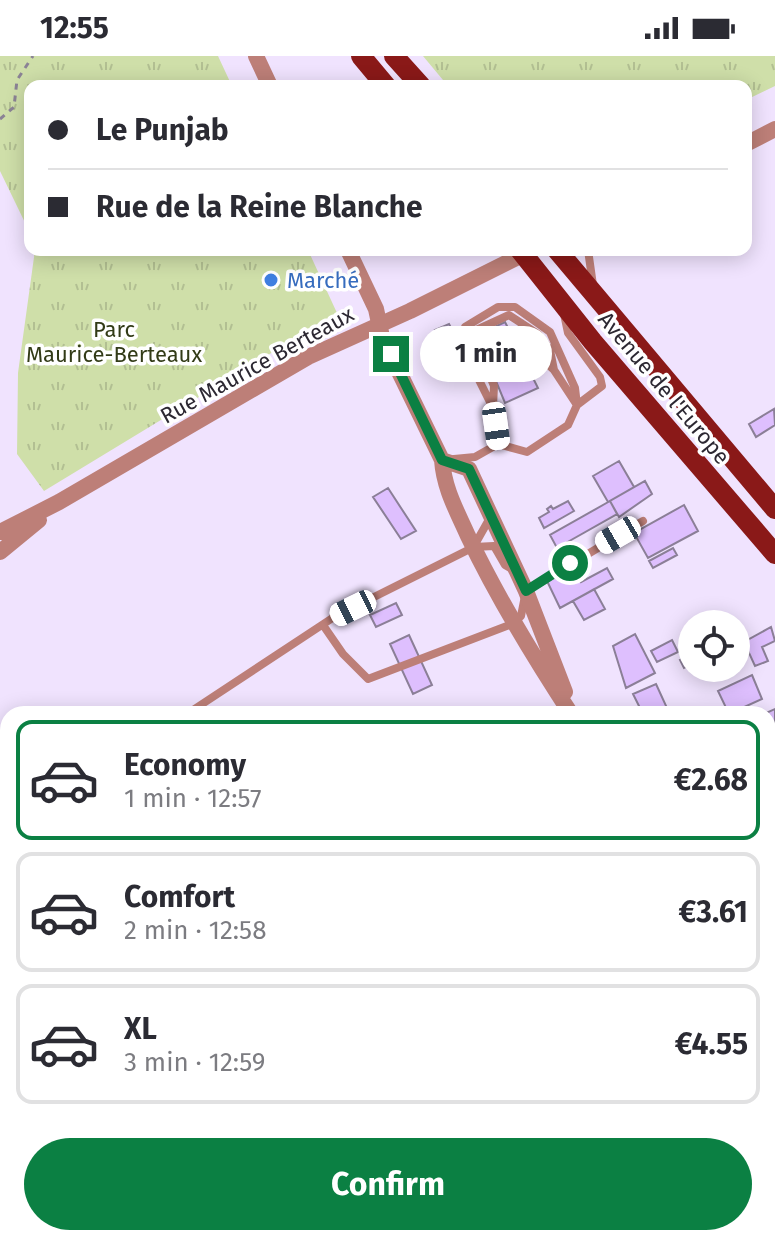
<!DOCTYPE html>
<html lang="en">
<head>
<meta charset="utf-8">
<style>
  :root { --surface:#fff; --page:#f7f7f7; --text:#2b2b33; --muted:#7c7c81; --line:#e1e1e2; --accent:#0b8043 }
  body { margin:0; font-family:"Fira Sans",sans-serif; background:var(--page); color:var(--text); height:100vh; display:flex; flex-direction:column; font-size:30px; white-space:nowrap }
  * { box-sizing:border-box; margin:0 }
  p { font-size:26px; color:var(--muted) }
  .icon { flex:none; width:44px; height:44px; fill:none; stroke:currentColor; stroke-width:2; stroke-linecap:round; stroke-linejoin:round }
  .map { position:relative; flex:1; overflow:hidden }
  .panel { position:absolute; left:0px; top:650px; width:776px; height:540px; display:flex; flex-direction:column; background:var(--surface); border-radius:24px 24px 0 0; box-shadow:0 4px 20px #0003 }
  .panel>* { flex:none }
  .banner { position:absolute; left:24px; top:24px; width:728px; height:176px; border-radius:16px; box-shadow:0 4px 20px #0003; display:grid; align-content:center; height:176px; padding:0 24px; background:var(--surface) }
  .controls { position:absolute; left:678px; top:554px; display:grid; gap:16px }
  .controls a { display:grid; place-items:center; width:72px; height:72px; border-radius:50%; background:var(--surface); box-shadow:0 4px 20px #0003; font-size:40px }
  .end { position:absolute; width:36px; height:36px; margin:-18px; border:10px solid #0b8043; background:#fff; box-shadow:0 0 0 4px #fff }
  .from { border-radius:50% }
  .bubble { position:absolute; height:56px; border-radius:28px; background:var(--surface); box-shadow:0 4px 20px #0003; font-size:26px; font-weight:700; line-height:56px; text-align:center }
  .car { position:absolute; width:24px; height:48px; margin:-24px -12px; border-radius:10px; box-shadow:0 0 6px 2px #0007; background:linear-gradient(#fff 24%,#345 0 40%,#fff 0 76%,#345 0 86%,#fff 0) }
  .banner b { display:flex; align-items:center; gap:28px; height:76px; font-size:30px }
  .banner b+b { border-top:2px solid var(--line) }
  .banner i { width:20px; height:20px; background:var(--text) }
  ul { padding:14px 0 0; list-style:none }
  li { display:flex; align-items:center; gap:24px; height:120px; margin:0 16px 12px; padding:0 8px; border:4px solid var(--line); border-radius:16px }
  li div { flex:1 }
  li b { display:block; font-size:30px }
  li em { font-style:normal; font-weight:700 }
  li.current { border-color:var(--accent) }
  li>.icon { width:72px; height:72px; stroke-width:1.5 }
  .cta { display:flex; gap:16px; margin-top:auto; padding:16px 24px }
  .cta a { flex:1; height:92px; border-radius:48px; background:var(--accent); color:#fff; font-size:32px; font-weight:700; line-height:92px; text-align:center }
  .status { display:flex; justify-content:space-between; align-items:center; height:56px; padding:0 40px; background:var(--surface); direction:ltr }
  .status svg { height:22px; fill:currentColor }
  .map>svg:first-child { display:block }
  .grass { fill:url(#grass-tufts) }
  .building { fill:#debffe; stroke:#8b7f97; stroke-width:2 }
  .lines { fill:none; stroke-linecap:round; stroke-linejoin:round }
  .path { stroke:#8b8395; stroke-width:3; stroke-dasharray:6 6; stroke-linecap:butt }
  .lane { stroke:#bd7f78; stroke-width:8 }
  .street { stroke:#bd7f78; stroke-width:16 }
  .primary { stroke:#8a1918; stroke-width:20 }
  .route { stroke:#0b8043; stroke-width:10 }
  .shop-dot { fill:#3f7fe0; stroke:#fff; stroke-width:3 }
  .labels { text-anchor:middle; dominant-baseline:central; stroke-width:7; stroke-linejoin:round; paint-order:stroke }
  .shop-label { font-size:22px; fill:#366cbe; stroke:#fff; text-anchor:start }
  .park-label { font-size:22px; fill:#323b17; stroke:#fff }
  .street-label { font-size:22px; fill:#2c2832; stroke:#fff }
</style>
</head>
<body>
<div class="status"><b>12:55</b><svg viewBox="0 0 49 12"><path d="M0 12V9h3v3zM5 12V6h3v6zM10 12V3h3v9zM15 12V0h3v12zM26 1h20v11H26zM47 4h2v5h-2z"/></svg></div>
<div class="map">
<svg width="775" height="1190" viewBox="0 0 775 1190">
  <defs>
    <pattern id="grass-tufts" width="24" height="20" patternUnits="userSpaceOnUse" patternTransform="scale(2)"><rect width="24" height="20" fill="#cfdfa9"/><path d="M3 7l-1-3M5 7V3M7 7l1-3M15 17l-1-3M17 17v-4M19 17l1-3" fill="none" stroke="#b2bf92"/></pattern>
  </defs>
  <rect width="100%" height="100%" fill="#f0e3fe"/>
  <!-- grass -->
  <path class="grass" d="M0 0H218L232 30H30V177L0 115Z
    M423 0H775V30L746 44V30H448Z
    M35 194H308L337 257 44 435 17 398 18 317Z
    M8 1170V1182H191V1190H0V1175Z"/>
  <!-- building -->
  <path class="building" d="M505 266 538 332 505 347 477 279Z
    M449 268 457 283 443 288 435 274Z
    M774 353 775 369 756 381 749 368Z
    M619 405 634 431 608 446 593 420Z
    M645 425 652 438 619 461 610 445Z
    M388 432 416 475 401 483 373 441Z
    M568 445 574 455 544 472 539 462 549 456 547 453 551 450 553 453Z
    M610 445 617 458 557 492 550 479Z
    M684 449 698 475 648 502 634 477Z
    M673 492 677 499 653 512 649 505Z
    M574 511 581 526 607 512 613 523 560 552 547 525Z
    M594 533 605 553 584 564 573 545Z
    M396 547 402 559 376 571 370 559Z
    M771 571 775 585 762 591 768 605 755 610 744 586Z
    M635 578 655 617 626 632 613 590Z
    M409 579 432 629 413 638 390 588Z
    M672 584 678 596 657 606 651 595Z
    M692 598V608L684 612 680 604Z
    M752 619 762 643 729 658 718 635Z
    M656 628 667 652 643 658 633 638Z
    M775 653V682L768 686V658H764Z
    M775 705V733L774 734 768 723V709Z
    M775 764V788L769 791 768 767Z
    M774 799 775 834 768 837V802Z
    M768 894 775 908V914L768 917Z
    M775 922V957L768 960V926Z
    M775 957V982L771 983 768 966Z
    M694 1182H709L713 1190H698Z"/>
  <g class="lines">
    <!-- path -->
    <path class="path" d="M0 63 14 51 17 24 33 0
      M0 686 8 703
      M0 719 8 708
      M0 1184 8 1179
      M63 1190 64 1182
      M142 1190V1182"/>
    <!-- lane -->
    <path class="lane" d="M588 194 593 229
      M521 267 532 294 553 313
      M493 350 494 330 472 276 509 259 538 278 550 294 554 314 577 349 602 330 600 321 568 277 564 258
      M454 403 475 401 498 388 527 396 568 369 577 349 575 332 550 276 515 251H498L465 271 463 292 493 352 498 388
      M474 490 491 460
      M323 569 343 598 368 623 512 568 521 560 526 535 643 465
      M187 658 334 561 474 491 494 490 505 509 512 513"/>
    <!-- street -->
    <path class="street" d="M256 0 270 30
      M746 88 775 73
      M348 194 376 253 382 281 442 404C444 433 457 455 468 480 498 543 533 600 571 658
      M442 404 469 413 526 535 565 636
      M0 476 59 446 308 301 410 255 532 194
      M0 496 39 464
      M768 1073 775 1082
      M768 1102 775 1114"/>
    <!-- primary -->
    <path class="primary" d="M361 0 386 30
      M394 0 421 30
      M520 194 593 286 775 498
      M557 194 775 453"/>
  </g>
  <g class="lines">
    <!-- route -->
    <path class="route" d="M391 298 442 404 469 413 526 535 570 507"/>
  </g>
  <!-- markers -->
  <circle class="shop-dot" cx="271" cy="224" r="8"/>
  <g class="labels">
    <!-- shop labels -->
    <g class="shop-label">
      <text x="287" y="224">Marché</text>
    </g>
    <!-- park labels -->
    <g class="park-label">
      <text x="114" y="273">Parc<tspan x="114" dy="25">Maurice-Berteaux</tspan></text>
    </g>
    <!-- street labels -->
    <g class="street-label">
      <text transform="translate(257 309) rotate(-29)">Rue Maurice Berteaux</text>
      <text transform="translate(664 332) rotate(50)">Avenue de l'Europe</text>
    </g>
  </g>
</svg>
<div class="controls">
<a><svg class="icon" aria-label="locate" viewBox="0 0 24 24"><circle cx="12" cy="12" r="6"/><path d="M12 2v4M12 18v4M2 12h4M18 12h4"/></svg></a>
</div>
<i class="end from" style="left:570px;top:507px"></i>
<i class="end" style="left:391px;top:298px"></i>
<div class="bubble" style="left:420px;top:270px;width:132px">1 min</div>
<i class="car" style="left:496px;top:370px;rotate:172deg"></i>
<i class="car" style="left:618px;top:479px;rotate:240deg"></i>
<i class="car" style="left:353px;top:552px;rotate:244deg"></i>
<div class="banner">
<b><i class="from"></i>Le Punjab</b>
<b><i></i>Rue de la Reine Blanche</b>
</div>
<section class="panel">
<ul>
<li class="current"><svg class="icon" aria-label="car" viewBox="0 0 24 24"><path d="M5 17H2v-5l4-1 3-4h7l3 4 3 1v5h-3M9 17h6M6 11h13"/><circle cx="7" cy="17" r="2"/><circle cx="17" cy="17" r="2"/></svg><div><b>Economy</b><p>1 min · 12:57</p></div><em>€2.68</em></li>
<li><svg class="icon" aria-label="car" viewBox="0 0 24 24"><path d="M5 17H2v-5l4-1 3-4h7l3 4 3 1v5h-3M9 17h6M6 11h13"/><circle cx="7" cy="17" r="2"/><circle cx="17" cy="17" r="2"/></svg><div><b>Comfort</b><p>2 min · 12:58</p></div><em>€3.61</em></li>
<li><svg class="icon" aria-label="car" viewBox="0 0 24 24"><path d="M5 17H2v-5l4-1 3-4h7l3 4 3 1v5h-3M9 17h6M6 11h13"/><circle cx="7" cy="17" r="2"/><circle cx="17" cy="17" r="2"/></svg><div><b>XL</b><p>3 min · 12:59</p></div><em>€4.55</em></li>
</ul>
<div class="cta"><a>Confirm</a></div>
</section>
</div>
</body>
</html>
